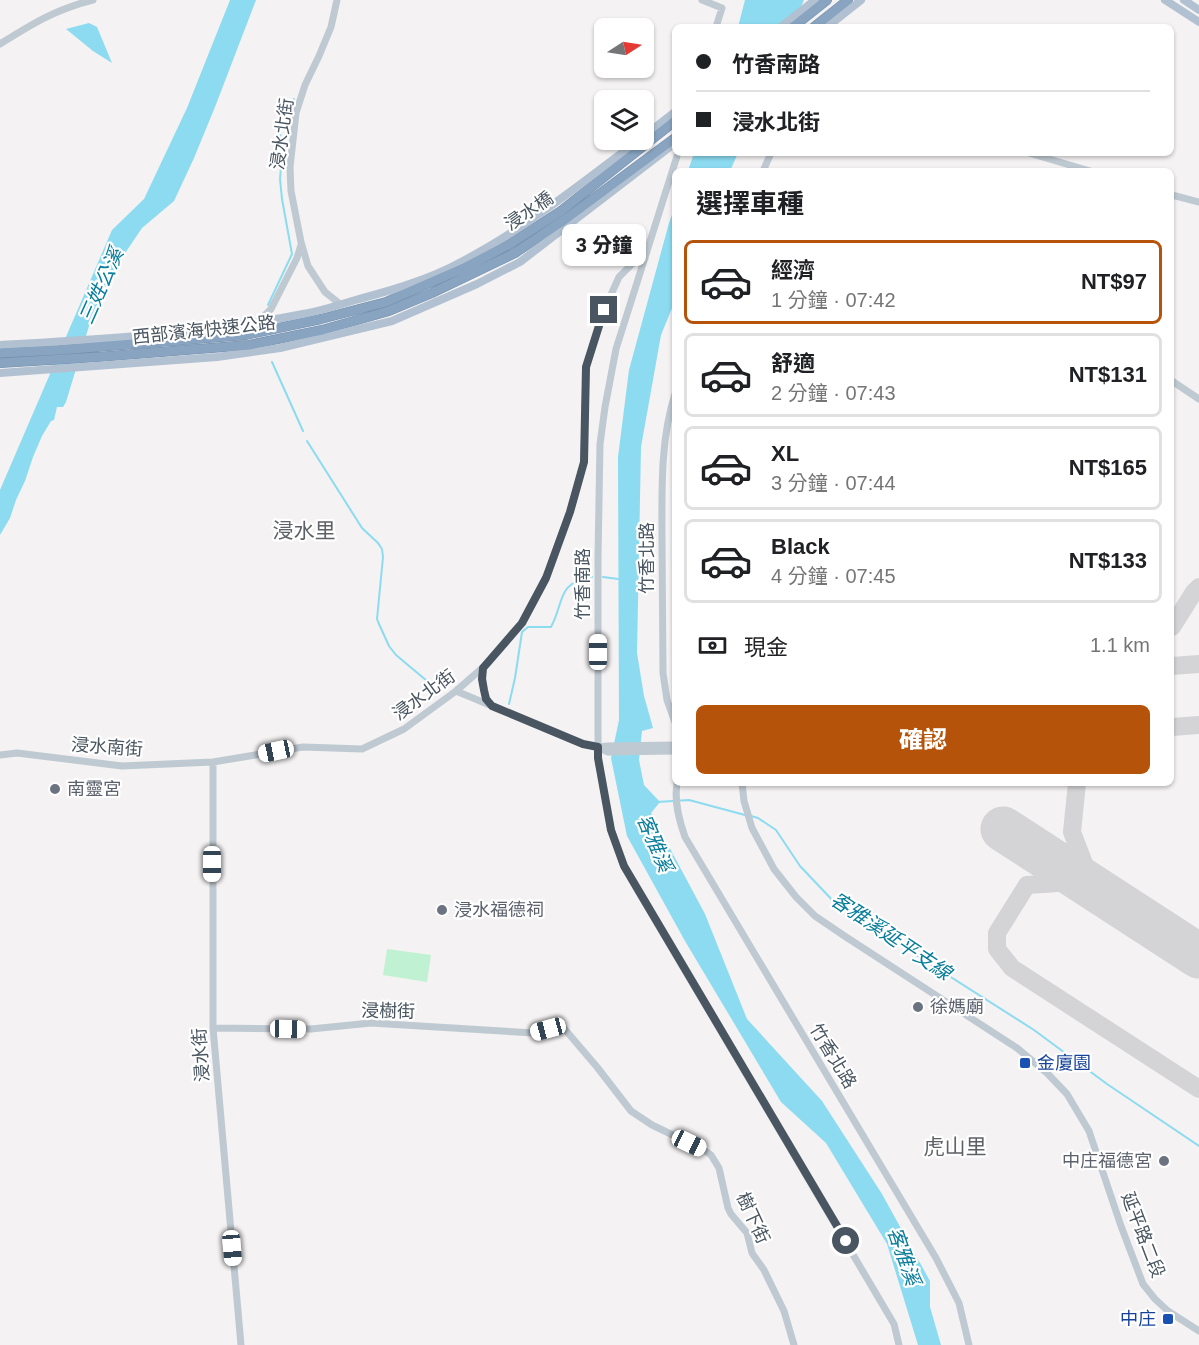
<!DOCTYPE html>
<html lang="zh-TW">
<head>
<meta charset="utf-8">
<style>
  :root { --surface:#fff; --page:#f2f2f2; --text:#202124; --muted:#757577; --line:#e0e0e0; --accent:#b45309 }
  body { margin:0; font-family:Helvetica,"Noto Sans TC",sans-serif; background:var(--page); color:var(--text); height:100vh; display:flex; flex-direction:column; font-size:22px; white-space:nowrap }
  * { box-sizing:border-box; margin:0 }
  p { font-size:20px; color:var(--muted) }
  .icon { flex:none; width:33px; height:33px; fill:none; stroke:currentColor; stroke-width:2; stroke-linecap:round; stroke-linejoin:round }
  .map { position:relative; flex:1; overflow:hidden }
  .sheet { position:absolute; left:672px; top:168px; width:502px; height:618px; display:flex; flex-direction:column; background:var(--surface); border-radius:9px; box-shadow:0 2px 4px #0004 }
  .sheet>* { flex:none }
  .banner { position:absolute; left:672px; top:24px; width:502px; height:132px; border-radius:9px; box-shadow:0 2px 4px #0004; display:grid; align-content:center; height:132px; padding:0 24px; background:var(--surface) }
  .needle { width:39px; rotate:78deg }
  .controls { position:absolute; left:594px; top:18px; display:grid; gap:12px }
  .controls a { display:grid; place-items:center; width:60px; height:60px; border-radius:9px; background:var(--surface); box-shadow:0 2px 4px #0004; font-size:30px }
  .end { position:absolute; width:27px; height:27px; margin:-14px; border:8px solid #495560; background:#fff; box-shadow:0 0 0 3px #fff }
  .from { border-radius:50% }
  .bubble { position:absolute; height:42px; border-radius:9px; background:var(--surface); box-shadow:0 2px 4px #0004; font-size:20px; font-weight:800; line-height:42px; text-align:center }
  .car { position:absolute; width:18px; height:36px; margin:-18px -9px; border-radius:8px; box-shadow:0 0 4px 2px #0007; background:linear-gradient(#fff 24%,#345 0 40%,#fff 0 76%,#345 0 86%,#fff 0) }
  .banner b { display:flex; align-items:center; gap:21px; height:57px; font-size:22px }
  .banner b+b { border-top:2px solid var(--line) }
  .banner i { width:15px; height:15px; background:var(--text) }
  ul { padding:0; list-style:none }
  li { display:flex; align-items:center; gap:18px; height:84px; margin:0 12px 9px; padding:0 12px; border:3px solid var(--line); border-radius:9px }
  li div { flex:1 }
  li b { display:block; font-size:22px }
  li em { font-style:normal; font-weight:800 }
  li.selected { border-color:var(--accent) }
  li>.icon { width:54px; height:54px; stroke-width:1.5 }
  h2 { padding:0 24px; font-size:27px; line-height:72px }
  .pay { display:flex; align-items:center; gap:15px; height:66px; padding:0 24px; font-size:22px }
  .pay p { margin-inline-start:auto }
  .action { display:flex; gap:12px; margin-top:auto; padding:12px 24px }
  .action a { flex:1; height:69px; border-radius:9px; background:var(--accent); color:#fff; font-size:24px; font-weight:800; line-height:69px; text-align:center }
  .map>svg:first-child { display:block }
  .green { fill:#c0f1d3 }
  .water { fill:#8cdbf0 }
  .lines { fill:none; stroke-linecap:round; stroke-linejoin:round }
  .stream { stroke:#8cdbf0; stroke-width:2 }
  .taxiway { stroke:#d4d4d7; stroke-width:18 }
  .runway { stroke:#d4d4d7; stroke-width:45 }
  .highway-casing { stroke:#738fad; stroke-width:10 }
  .minor { stroke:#bfc9d1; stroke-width:7 }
  .major { stroke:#b1c1d1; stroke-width:8 }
  .highway { stroke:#88a4c1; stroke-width:9 }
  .route { stroke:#495560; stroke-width:8 }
  .worship-dot { fill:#6b7280; stroke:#fff; stroke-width:2 }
  .transit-dot { fill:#1a4fb4; stroke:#fff; stroke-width:2 }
  .labels { text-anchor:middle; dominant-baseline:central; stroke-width:4.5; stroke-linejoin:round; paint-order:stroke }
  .street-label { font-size:18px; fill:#495560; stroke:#fff }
  .worship-label { font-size:18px; fill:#5b616d; stroke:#fff; text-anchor:start }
  .transit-label { font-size:18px; fill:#164399; stroke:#fff; text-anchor:start }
  .water-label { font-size:20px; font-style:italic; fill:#097d9c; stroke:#fff }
  .quarter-label { font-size:21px; fill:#5e6267; stroke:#fff }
</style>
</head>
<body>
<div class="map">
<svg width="1199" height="1345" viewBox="0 0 1199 1345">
  <rect width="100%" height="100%" fill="#f4f2f2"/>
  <!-- green -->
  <path class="green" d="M387 949 431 955 427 982 383 975Z"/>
  <!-- water -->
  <path class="water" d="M230 0H256L215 107 194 158 174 201 142 228 115 268 103 299 89 326 66 402 63 407H57L54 420 51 421 42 436 33 457 25 481 16 500 10 518 0 535V490L112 230 144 199 187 108Z
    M745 0H804L792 27H738Z
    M89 23 97 27 112 63 93 51 66 29Z
    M694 153H738L730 171H688Z
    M675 207V301L661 335 641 447 637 653 644 696 653 728 642 731 639 760 644 785 660 802 651 813 705 914 747 1019 822 1101 882 1194 930 1281V1307L941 1345H918L887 1244 826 1143 781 1102 685 941 627 836 611 758 619 720 618 457 629 370 669 223Z"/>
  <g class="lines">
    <!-- stream -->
    <path class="stream" d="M268 305 292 254 282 199 280 179 282 155 280 132 282 120 294 99
      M272 362 303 431
      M307 441 362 528 378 543 382 549 383 557 377 619 379 624 389 646 396 655 439 691
      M603 577 618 579
      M509 704 515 678 522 632 528 627H551C565 601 556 583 592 577
      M657 802 689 800 745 815
      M751 816 758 818 776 830 800 866 836 904 1034 1030 1107 1084 1199 1146"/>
    <!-- taxiway -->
    <path class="taxiway" d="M1172 627 1194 592 1199 587
      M1172 666 1199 664
      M1172 727 1199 725
      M1077 783 1072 832 1093 887
      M1093 887 1074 882 1027 885 997 933V949L1012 968 1199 1089"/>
    <!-- runway -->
    <path class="runway" d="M1003 829 1199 956"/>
    <!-- highway casing -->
    <g class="highway-casing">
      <path id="highway" d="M793 27 827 0
        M814 27 848 0
        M0 353 59 350 245 335 321 319 386 302 466 267 510 244 561 211 675 121
        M0 363 98 357 249 345 322 330 389 311 432 293 515 253 567 218 675 138"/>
    </g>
    <!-- minor -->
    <path class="minor" d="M337 0 331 27 319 56 305 85 296 113 290 167 291 191 301 242 308 266 325 292 340 304
      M702 0 722 8 716 27
      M0 44C32 24 56 9 93 0
      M678 153 616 349 605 407 600 444 598 557V758L611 830 624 866 638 891 894 1324 899 1345
      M1029 153 1090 171
      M763 171 771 153
      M1172 195 1199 202
      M258 322 271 309 297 258 301 245
      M1172 381 1199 399
      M675 394C660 440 662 491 662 540 662 584 663 629 663 673L667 700 675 722
      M483 668C482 680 482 694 490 704
      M456 691 583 744 598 747 608 752 675 751
      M598 747 608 746 675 745
      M0 755 17 753 122 766 213 762 303 747 362 749 404 729 456 691 488 663 522 623 546 578 570 512 584 462 586 367 604 310 619 277 634 262 645 258
      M213 762V1028L241 1345
      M677 783C674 802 679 820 685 837L936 1258 959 1303 969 1345
      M742 783 744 801 752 828 774 869 796 897 815 916 846 937 1017 1048 1047 1073 1067 1094 1089 1131 1121 1226 1143 1284 1155 1299 1168 1311 1199 1331
      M213 1028 311 1029 371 1023 534 1033 562 1026 597 1067 631 1111 652 1125 704 1150 711 1155 719 1168 728 1208 731 1214 747 1233 752 1253 764 1270 784 1311 794 1345"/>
    <!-- major -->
    <path class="major" d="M1165 0 1199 22
      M1184 0 1199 10
      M781 27 815 0
      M827 27 861 0
      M644 136 675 112
      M0 345C102 339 203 334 303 314 320 311 336 306 352 301 389 291 429 280 463 261 526 228 582 183 639 140
      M0 373 217 357 280 348 392 321 477 284 520 262 675 143"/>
    <!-- highway -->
    <use href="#highway" class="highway"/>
  </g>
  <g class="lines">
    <!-- route -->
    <path class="route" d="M604 310 586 367 584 462 570 512 546 578 522 623 483 668 482 679 484 690 486 699 492 706 583 744 598 747V758L611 830 624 866 846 1241"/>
  </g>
  <!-- markers -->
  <g class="worship-dot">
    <circle cx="55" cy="789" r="6"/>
    <circle cx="442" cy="910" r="6"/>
    <circle cx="918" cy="1007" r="6"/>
    <circle cx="1164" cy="1161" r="6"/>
  </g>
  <g class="transit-dot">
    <rect x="1019" y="1057" width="12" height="12" rx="3"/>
    <rect x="1162" y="1313" width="12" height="12" rx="3"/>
  </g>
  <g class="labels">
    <!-- street labels -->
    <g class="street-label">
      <text transform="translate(282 134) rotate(-82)">浸水北街</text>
      <text transform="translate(529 211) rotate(-34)">浸水橋</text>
      <text transform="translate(204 330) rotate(-6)">西部濱海快速公路</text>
      <text transform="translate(647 558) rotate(-90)">竹香北路</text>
      <text transform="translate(583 584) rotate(-90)">竹香南路</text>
      <text transform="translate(424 695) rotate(-36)">浸水北街</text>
      <text transform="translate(107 747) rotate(4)">浸水南街</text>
      <text transform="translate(388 1011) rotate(1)">浸樹街</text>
      <text transform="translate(201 1055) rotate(-94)">浸水街</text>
      <text transform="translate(833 1056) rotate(59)">竹香北路</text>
      <text transform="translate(753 1218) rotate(65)">樹下街</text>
      <text transform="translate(1143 1235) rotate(69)">延平路二段</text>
    </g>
    <!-- worship labels -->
    <g class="worship-label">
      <text x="67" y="789">南靈宮</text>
      <text x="454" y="910">浸水福德祠</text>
      <text x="930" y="1007">徐媽廟</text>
      <text x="1152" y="1161" text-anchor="end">中庄福德宮</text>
    </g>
    <!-- transit labels -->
    <g class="transit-label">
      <text x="1037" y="1063">金廈園</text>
      <text x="1156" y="1319" text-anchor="end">中庄</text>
    </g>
    <!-- water labels -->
    <g class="water-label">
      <text transform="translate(101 286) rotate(-66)">三姓公溪</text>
      <text transform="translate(655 843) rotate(67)">客雅溪</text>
      <text transform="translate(891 936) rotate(34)">客雅溪延平支線</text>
      <text transform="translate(904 1256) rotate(71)">客雅溪</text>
    </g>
    <!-- quarter labels -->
    <g class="quarter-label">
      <text x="304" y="530">浸水里</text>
      <text x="955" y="1146">虎山里</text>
    </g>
  </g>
</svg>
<div class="controls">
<a><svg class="needle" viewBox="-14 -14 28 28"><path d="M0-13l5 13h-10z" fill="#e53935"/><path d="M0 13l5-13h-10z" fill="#757577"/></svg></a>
<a><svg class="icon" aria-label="layers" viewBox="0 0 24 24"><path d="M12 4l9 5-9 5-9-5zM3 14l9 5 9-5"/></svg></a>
</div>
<i class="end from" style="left:846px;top:1241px"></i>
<i class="end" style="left:604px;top:310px"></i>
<div class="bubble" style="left:562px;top:224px;width:84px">3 分鐘</div>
<i class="car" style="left:598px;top:652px;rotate:0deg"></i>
<i class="car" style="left:276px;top:751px;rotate:258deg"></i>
<i class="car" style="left:212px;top:864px;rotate:180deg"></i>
<i class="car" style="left:288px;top:1029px;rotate:91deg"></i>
<i class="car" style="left:548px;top:1029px;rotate:255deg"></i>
<i class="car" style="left:689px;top:1143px;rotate:115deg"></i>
<i class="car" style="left:232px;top:1248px;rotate:175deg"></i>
<div class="banner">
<b><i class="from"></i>竹香南路</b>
<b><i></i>浸水北街</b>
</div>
<section class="sheet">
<h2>選擇車種</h2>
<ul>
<li class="selected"><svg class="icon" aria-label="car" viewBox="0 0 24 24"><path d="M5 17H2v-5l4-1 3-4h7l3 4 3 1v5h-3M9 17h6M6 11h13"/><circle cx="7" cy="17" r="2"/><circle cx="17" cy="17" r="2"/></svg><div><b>經濟</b><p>1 分鐘 · 07:42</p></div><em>NT$97</em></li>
<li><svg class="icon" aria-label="car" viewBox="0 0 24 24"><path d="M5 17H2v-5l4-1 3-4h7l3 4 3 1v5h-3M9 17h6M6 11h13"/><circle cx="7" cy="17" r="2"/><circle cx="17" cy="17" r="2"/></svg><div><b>舒適</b><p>2 分鐘 · 07:43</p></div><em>NT$131</em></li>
<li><svg class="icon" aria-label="car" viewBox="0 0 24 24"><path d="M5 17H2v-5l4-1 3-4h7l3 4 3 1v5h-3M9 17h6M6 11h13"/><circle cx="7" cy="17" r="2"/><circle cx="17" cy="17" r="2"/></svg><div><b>XL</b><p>3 分鐘 · 07:44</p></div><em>NT$165</em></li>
<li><svg class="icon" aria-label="car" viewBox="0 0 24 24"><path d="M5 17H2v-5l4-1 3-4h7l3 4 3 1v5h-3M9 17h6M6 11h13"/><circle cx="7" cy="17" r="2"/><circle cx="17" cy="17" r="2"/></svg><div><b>Black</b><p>4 分鐘 · 07:45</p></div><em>NT$133</em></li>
</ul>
<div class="pay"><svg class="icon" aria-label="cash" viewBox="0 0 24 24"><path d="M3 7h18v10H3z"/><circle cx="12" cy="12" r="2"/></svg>現金<p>1.1 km</p></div>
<div class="action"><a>確認</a></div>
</section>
</div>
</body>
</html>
